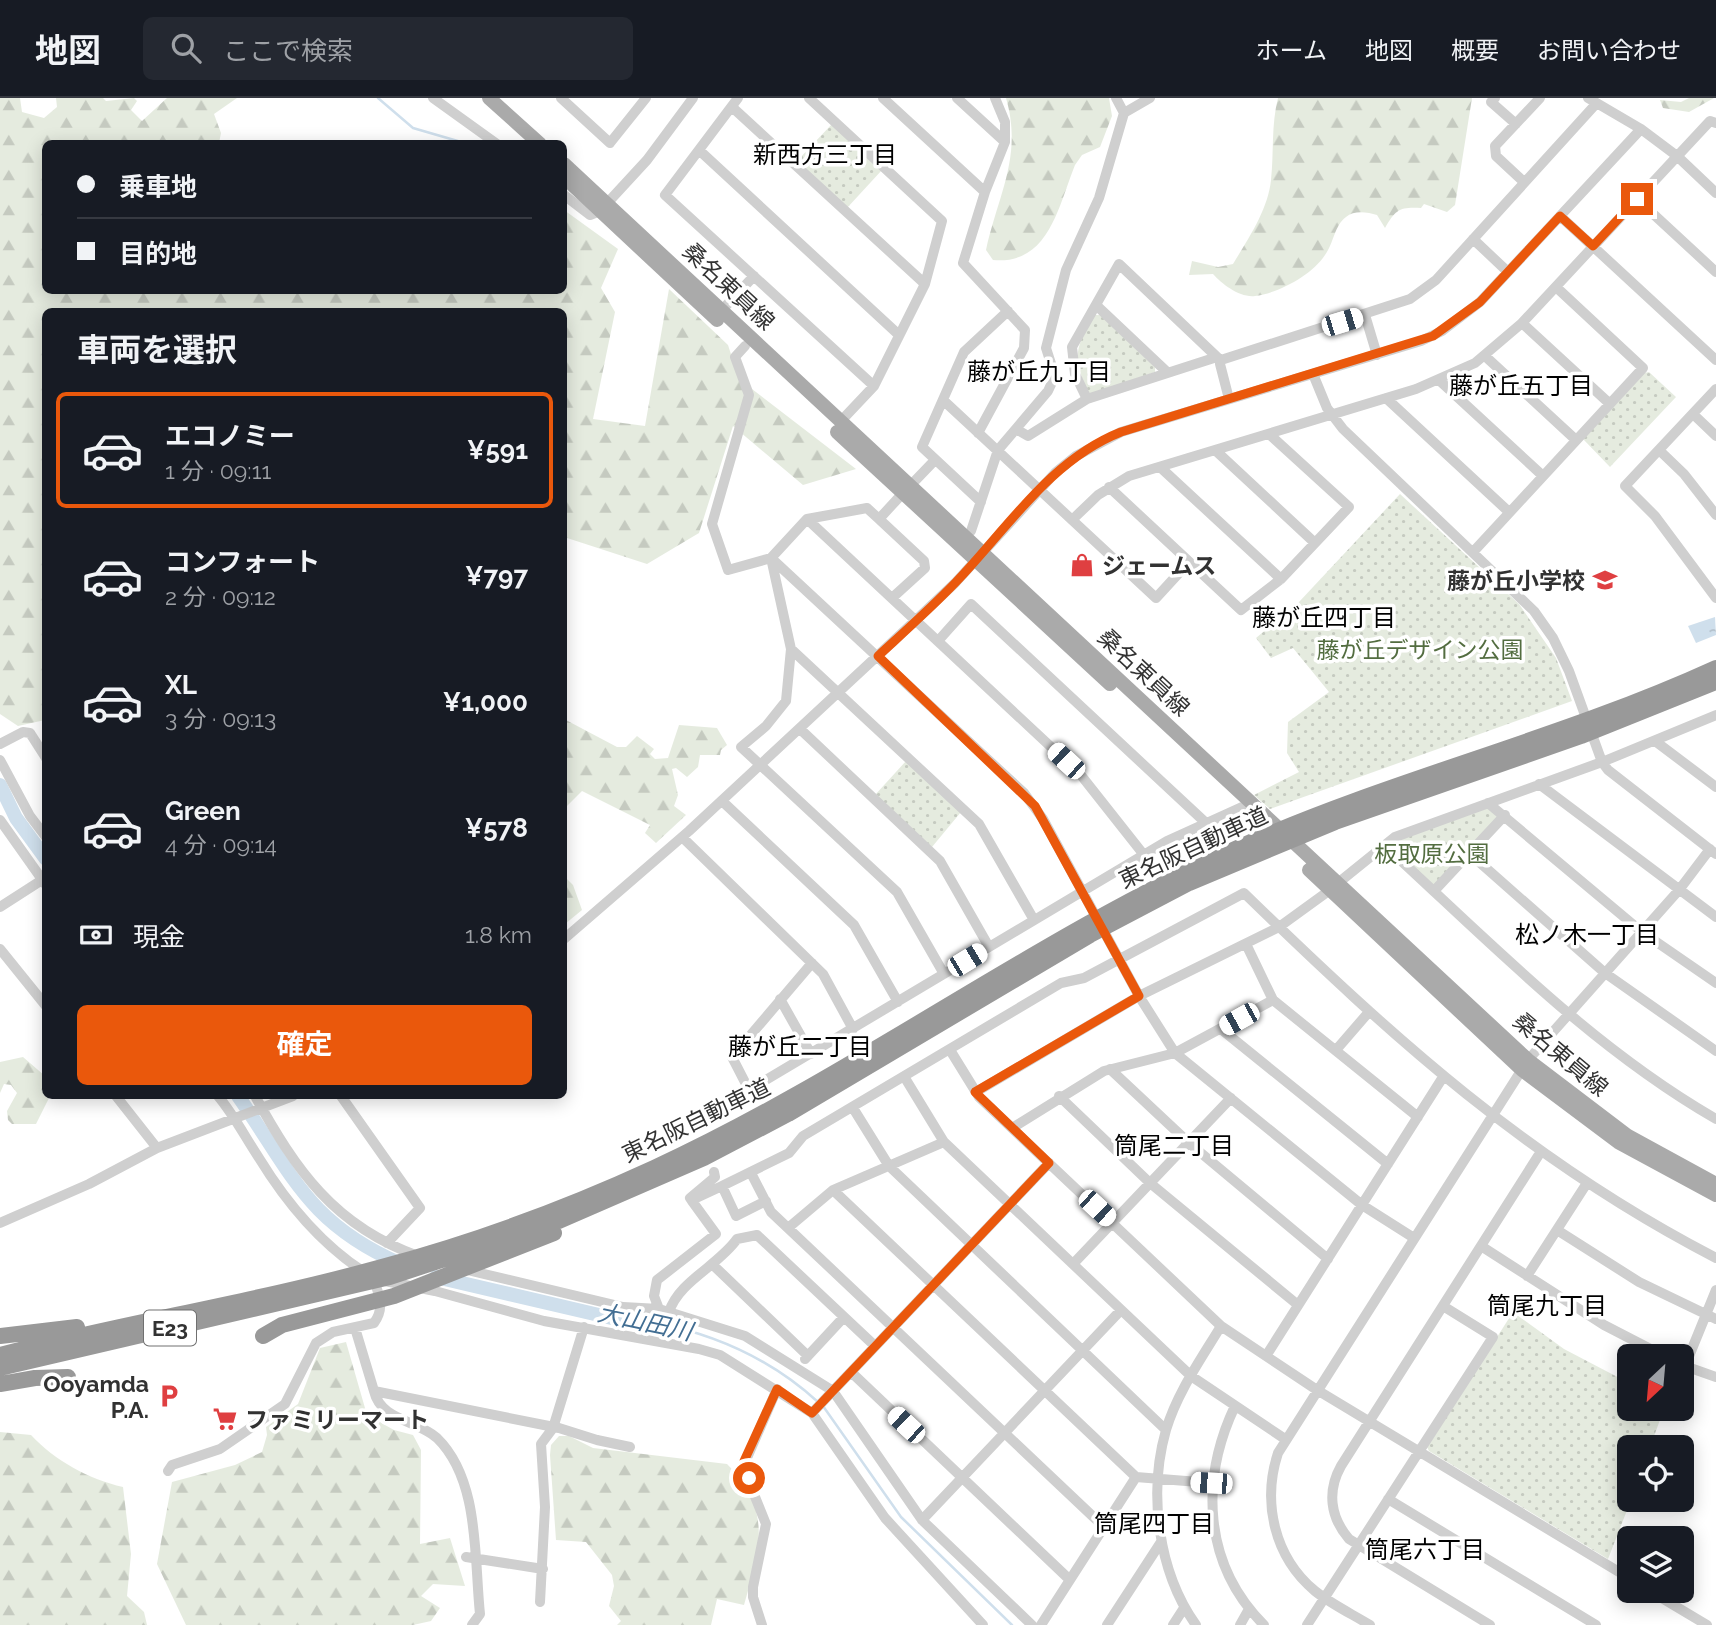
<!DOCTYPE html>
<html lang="ja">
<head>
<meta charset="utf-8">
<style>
  :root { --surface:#171b24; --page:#242831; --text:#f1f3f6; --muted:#9ea1a6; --line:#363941; --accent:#ea580c }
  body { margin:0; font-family:Raleway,"Noto Sans JP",sans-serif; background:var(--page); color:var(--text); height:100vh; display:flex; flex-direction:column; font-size:26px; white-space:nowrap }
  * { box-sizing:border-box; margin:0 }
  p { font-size:23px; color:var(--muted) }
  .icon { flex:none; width:38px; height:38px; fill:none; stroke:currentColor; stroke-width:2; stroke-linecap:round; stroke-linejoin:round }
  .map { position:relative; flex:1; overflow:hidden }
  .details { position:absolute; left:42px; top:210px; width:525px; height:791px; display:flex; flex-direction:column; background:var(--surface); border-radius:10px; box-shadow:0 4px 18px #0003 }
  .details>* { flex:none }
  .guide { position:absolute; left:42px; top:42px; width:525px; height:154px; border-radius:10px; box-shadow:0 4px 18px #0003; display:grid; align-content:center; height:154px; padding:0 35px; background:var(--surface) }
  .needle { width:46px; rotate:206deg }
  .buttons { position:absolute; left:1617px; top:1246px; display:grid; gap:14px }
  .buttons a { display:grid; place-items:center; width:77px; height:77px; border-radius:10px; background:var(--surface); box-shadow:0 4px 18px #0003; font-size:35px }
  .end { position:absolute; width:32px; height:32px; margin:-16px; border:9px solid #ea580c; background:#fff; box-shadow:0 0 0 4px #fff }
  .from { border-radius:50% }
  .car { position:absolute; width:21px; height:42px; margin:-21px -10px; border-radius:9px; box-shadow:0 0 5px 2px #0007; background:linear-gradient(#fff 24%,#345 0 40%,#fff 0 76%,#345 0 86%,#fff 0) }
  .guide b { display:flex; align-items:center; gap:24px; height:66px; font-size:26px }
  .guide b+b { border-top:2px solid var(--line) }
  .guide i { width:18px; height:18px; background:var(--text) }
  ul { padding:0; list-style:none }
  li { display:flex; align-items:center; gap:21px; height:116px; margin:0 14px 10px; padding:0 21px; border:4px solid transparent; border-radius:10px }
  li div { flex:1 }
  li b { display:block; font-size:26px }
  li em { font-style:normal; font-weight:700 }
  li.selected { border-color:var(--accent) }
  li>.icon { width:63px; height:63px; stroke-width:1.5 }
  h2 { padding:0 35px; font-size:32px; line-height:84px }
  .pay { display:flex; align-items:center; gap:18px; height:77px; padding:0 35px; font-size:26px }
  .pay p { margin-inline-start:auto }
  .primary-button { display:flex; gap:14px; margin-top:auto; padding:14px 35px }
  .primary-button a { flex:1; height:80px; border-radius:10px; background:var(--accent); color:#fff; font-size:28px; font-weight:700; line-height:80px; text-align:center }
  header { display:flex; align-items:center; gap:42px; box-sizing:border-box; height:98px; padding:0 35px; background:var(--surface); border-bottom:2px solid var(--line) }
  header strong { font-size:33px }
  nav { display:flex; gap:38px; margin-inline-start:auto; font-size:24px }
  .search { width:490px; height:63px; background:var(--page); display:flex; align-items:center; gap:18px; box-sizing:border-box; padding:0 24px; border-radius:10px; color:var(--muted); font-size:26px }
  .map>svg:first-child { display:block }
  .forest { fill:url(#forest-firs) }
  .park { fill:url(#park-dots) }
  .water { fill:url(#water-ripples) }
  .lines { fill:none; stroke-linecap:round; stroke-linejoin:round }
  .stream { stroke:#cfdfec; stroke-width:2.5 }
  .river { stroke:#cfdfec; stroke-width:14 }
  .minor { stroke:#cfcfcf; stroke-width:10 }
  .major { stroke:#aaa; stroke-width:14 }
  .highway { stroke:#999; stroke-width:16 }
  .route { stroke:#ea580c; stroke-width:9 }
  .labels { text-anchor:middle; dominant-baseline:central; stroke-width:7; stroke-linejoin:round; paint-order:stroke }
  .shield { fill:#fff; stroke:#707070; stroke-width:2 }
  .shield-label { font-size:21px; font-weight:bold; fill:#323232 }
  .street-label { font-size:23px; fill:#323232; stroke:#fff }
  .poi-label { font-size:23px; font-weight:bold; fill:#323232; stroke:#fff; text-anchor:start }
  .park-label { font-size:23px; fill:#536d40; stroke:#fff }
  .neighbourhood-label { font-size:24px; fill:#000; stroke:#fff }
  .water-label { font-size:24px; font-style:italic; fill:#426e93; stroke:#fff }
</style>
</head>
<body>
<header>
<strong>地図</strong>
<div class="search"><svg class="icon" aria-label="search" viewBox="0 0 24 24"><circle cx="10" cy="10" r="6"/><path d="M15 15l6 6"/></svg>ここで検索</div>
<nav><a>ホーム</a><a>地図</a><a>概要</a><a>お問い合わせ</a></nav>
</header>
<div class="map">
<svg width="1716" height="1527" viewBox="0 0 1716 1527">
  <defs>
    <pattern id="forest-firs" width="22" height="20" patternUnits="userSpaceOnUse" patternTransform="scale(1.75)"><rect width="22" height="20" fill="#e5ebdf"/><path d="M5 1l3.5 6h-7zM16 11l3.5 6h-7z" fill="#c5cac0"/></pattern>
    <pattern id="park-dots" width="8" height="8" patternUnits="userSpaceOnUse" patternTransform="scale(1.75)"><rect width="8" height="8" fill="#e5ebdf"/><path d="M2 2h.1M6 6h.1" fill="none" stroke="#c5cac0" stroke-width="1.8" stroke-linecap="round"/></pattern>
    <pattern id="water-ripples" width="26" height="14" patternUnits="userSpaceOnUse" patternTransform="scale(1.75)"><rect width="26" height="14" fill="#cfdfec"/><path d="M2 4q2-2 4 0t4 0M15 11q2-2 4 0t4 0" fill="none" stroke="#b2c0cb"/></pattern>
  </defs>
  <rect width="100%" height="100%" fill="#fff"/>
  <!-- forest -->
  <path class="forest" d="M0 0H20L22 14 44 20 57 9 56 0H103L106 3 134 0 137 3 131 12 142 23 167 0H237L214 16 221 35 219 45 46 46V192H564V112L618 151 601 190 615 214 593 321 645 328 669 191 728 247 739 281 856 371 803 387 733 328 699 435 647 466 564 439V214H46L45 622 18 628 0 616Z
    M1006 0H1109L1112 18 1100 49 1082 57 1075 67C1058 109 1049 167 993 162L986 152C998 97 1023 58 1006 0Z
    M1278 0H1472L1455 107 1447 114 1424 106 1421 110C1400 109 1396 111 1385 130L1377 117C1367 114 1354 112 1346 119 1334 128 1334 145 1325 157 1312 177 1279 195 1255 198 1240 200 1222 186 1213 176L1189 177 1192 163 1218 169 1233 166C1248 141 1268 112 1271 82 1274 53 1271 28 1278 0Z
    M1689 0H1714L1689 14 1663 10 1660 2 1681 4Z
    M564 621 617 649H626L637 638 654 651 650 656 655 661 668 660 679 627 717 630 727 647 721 652 720 657H700L698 669 687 679 676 670 672 671 678 697 674 708 686 717 656 745 645 735 650 727 582 693 564 711Z
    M564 778 573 787 582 812 565 826Z
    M23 959 45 978 46 998H50L36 1026H12L8 1022 7 1013 17 995 11 987 4 986 0 995V964Z
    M346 1244 367 1317 394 1332 413 1337 421 1352 420 1446 450 1440 465 1488 433 1486 421 1498 440 1510 431 1523 413 1527H186L157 1466 172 1384 235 1367 262 1354 267 1337 266 1329 298 1306 320 1250Z
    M0 1334 31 1337C55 1363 89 1381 123 1389L131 1456 127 1498 144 1514 147 1527H0Z
    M559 1338H569L593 1350 727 1366C773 1412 760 1451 744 1507L717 1501 711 1527H617L621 1523 609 1508 614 1488 612 1477 586 1444 556 1442 550 1357 551 1347Z"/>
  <!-- park -->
  <path class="park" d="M832 26 882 72 847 110 797 63Z
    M1094 217H1101L1155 269V274L1091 297 1088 295C1072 257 1075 252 1094 217Z
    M1649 274 1676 299 1610 369 1583 341 1644 275Z
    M1400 396 1519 506 1556 560 1572 603 1270 711 1254 697 1299 674 1287 655 1288 624 1329 594 1293 550 1271 560 1256 540 1299 504Z
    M906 663 961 714 932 749 875 697Z
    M1487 709 1498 719 1437 786H1432L1391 748 1393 744Z
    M1513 1214 1564 1251 1629 1285V1311H1664L1650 1349H1629L1631 1402 1608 1461 1429 1353 1427 1349Z"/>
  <!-- water -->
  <path class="water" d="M1715 519 1716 537 1696 545 1688 528Z"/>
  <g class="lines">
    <!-- stream -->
    <path class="stream" d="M378 0 413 30 468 46
      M616 1221 650 1224
      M657 1225C717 1237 772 1262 818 1304
      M823 1308 901 1419 1012 1527"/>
    <!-- river -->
    <path class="river" d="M0 687 16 720 46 761
      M238 998C292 1075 307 1125 401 1166
      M436 1179 616 1221"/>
    <!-- minor -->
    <path class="minor" d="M433 0 497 46
      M561 0 610 45 646 0
      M738 0 665 97 874 288
      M809 0 942 123 925 186 874 288 840 324
      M883 0 985 94
      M957 0 1005 44
      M1116 0 1124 15
      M1495 0 1491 4 1516 26
      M1588 0 1641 31 1677 58 1716 95
      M732 9 925 186
      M700 53 899 237
      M1524 84 1496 58 1495 48 1540 0
      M564 97 590 117 600 113 647 62 693 0
      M1637 101 1716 174
      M1560 118 1716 262
      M1473 141 1508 174
      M1096 207 1167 274
      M721 213 754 178
      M1365 217 1377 257
      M1522 225 1610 306
      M745 248 735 259 749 297 712 426 728 472 771 460 1024 695 1043 721 1139 898 1175 955 1362 1107 1414 1140
      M1485 258 1576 342
      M1221 262 1220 266 1229 301
      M1313 276 1327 310 1343 331 1534 513 1553 540 1569 573 1602 664 1608 672 1716 756
      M1440 283 1543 378
      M1716 291 1625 388 1655 418 1716 500
      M1386 300 1509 414
      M1087 301 1075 276 1072 249 1119 166 1217 259
      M943 302 1156 500 1189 464
      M1693 316 1716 338
      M1016 331 1028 338 1087 301 1217 259 1221 262 1410 201 1436 182 1595 7
      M978 335 1024 250 1025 232 963 165 985 94 1005 44V24L995 0
      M1215 352 1315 445
      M1659 352 1684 376 1716 417
      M1160 369 1281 481
      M910 388 935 362
      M1109 389 1241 512 1281 481 1349 409 1269 336
      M903 395 879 421 867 410 807 421 771 460 791 551 786 603 766 628 741 649 897 794 944 876
      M981 404 922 349 964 254 1008 213
      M807 421 1080 676 1144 757
      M879 421 924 463 925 470 892 500
      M1072 422 1098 397 1129 378 1416 291 1475 265 1522 225 1710 23 1716 25
      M971 433 998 352 1048 293 1055 278 1046 250 1066 172 1099 100 1124 15 1150 0
      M1474 453 1643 270 1556 189
      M938 543 971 506 1206 725
      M791 551 979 726 1034 822
      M800 631 940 763 989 849
      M1655 643 1716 689
      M0 646 23 634 30 635 46 660
      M0 662 30 718 46 739
      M1539 686 1716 819
      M722 703 854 827 898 904
      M1488 705 1642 834 1716 885
      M0 722 46 787
      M682 739 823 876 853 931
      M1384 747C1490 844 1591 949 1716 1021
      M1469 755 1605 875 1716 953
      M1338 785 1395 739 1602 664 1716 617
      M1434 793 1505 717
      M0 809 42 782
      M564 841 689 733 916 522 956 484 1055 375 1076 358 1121 334 1421 243 1442 233 1480 204 1641 31
      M1246 846 1273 902 1418 1019
      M0 851 46 908
      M812 865 732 959 749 992 1167 743 1242 709
      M780 901 811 956
      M1221 931 1388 1066
      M950 952 979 999 1221 1228 1317 1292 1629 1480
      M1336 952 1368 915
      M1110 971 1189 1045 1328 1161
      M905 980 944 1044 1191 1278 1285 1341
      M976 994 1139 898 1279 829 1330 792
      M116 998 157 1050
      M218 998C234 1017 245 1039 259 1060 286 1104 321 1146 364 1174
      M255 998C296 1072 334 1128 418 1158
      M341 998 420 1110 387 1145
      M1059 998 1150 1085 1298 1207
      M853 1010 889 1068 1166 1332
      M1012 1030 1104 973 1175 955 1273 902
      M751 1075 771 1114 1104 1429
      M833 1092 1136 1379
      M694 1101 722 1088
      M692 1103 690 1100 715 1079 714 1074
      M766 1103 736 1118 722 1088 789 1055 803 1038 1061 885 1084 880 1244 795C1393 940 1530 1064 1716 1160
      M0 1125 89 1086 157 1050 293 998
      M788 1130 833 1092 944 1044
      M1557 1132 1639 1184 1716 1221
      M1481 1148 1604 1227 1664 1258
      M1073 1166 1231 1000
      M713 1167 808 1258
      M463 1171 623 1209 659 1211 745 1238 833 1293 922 1422 1032 1527
      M1527 1178 1587 1085
      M385 1183 435 1193 544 1223 699 1251 720 1257 812 1315 885 1420 983 1527
      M669 1214C679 1183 718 1168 737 1141L757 1137 875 1248
      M355 1230 374 1293 559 1330 597 1342 630 1349
      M649 1241 659 1211 654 1198 657 1182 716 1136 692 1103
      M1266 1258 1443 979
      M805 1261 844 1219
      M1682 1267 1716 1279
      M1685 1268 1716 1192
      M851 1274 1070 1482
      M374 1293C381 1323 417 1322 437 1340 480 1382 474 1460 480 1516L472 1527
      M1235 1308C1200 1382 1203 1466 1264 1527
      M812 1315 1049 1065
      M168 1373 172 1367 220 1351 285 1306 316 1245 333 1234 374 1225C385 1210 379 1198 374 1181
      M1388 1401 1596 1527
      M922 1422 1121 1212
      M466 1459 543 1471
      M1650 1493 1707 1527
      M540 1504 545 1409 541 1346 553 1330 584 1229
      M762 1527 753 1499V1489L766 1426 743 1369 777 1291
      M1041 1527 1136 1379 1211 1385
      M1107 1527 1161 1444
      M1173 1527 1184 1510
      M1196 1527C1158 1474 1148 1395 1166 1332 1177 1295 1201 1261 1221 1228
      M1240 1527 1249 1511
      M1307 1527 1493 1239 1443 1208
      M1370 1527C1352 1516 1331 1506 1315 1493 1274 1459 1262 1404 1278 1355L1528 962 1679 792 1710 751
      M1490 1527 1349 1441C1330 1419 1327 1393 1341 1368L1540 1055"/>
    <!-- major -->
    <path class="major" d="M489 0 540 46
      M564 66 1528 962 1628 1038 1716 1086
      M564 79 717 222
      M837 334 1110 586
      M1309 772 1522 972 1618 1044 1716 1097"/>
    <!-- highway -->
    <path class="highway" d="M0 1238 77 1229
      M263 1238 282 1227 394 1198 554 1135
      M0 1257C127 1224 256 1204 382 1169 475 1144 567 1110 654 1070 858 976 1038 838 1244 747 1398 679 1563 640 1716 570
      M0 1270 390 1179 559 1123 704 1060 788 1016 1090 837 1189 785 1335 724 1581 638 1716 584
      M0 1286 35 1280 68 1279"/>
  </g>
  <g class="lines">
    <!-- route -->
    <path class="route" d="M749 1380 743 1369 744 1363 777 1291 812 1315 1049 1065 975 994 1139 898 1035 708 878 558C904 534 931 510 956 484 1007 431 1050 362 1121 334L1433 238 1480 204 1560 118 1593 148 1637 101"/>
  </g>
  <!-- icons -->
  <defs>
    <g id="shop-bare" transform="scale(1.89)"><path d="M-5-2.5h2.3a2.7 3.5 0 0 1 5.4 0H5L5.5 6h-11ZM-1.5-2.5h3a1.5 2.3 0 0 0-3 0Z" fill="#df3f41" stroke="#fff" stroke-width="2.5" paint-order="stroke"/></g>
    <g id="school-bare" transform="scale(1.89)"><path d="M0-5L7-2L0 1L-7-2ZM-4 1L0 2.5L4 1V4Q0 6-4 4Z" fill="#df3f41" stroke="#fff" stroke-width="2.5" paint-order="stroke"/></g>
    <g id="parking-bare" transform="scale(1.89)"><path d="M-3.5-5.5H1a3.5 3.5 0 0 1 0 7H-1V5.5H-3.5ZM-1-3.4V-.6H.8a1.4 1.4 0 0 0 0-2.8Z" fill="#df3f41" stroke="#fff" stroke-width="2.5" paint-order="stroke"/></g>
    <g id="supermarket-bare" transform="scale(1.89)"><path d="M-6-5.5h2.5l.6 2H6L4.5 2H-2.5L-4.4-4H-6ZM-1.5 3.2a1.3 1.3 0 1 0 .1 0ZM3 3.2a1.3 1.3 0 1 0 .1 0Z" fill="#df3f41" stroke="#fff" stroke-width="2.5" paint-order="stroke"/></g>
  </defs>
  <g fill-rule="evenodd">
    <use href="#shop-bare" x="1082" y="467"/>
    <use href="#school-bare" x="1605" y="482"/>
    <use href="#parking-bare" x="169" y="1298"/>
    <use href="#supermarket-bare" x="225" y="1321"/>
  </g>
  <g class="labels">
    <!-- shield labels -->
    <rect class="shield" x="144" y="1212.5" width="52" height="35" rx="5"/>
    <g class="shield-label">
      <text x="170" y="1230">E23</text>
    </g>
    <!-- street labels -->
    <g class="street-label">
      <text transform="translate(729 188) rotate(43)">桑名東員線</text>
      <text transform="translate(1144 574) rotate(43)">桑名東員線</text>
      <text transform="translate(1193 749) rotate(-25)">東名阪自動車道</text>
      <text transform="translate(1561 956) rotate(40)">桑名東員線</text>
      <text transform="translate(696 1022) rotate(-26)">東名阪自動車道</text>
    </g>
    <!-- poi labels -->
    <g class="poi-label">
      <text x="1102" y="467">ジェームス</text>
      <text x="1585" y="482" text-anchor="end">藤が丘小学校</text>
      <text x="149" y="1285" text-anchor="end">Ooyamda<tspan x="149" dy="26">P.A.</tspan></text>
      <text x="245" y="1321">ファミリーマート</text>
    </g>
    <!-- park labels -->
    <g class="park-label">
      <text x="1420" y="551">藤が丘デザイン公園</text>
      <text x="1432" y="755">板取原公園</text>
    </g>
    <!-- neighbourhood labels -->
    <g class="neighbourhood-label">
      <text x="825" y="56">新西方三丁目</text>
      <text x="1039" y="273">藤が丘九丁目</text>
      <text x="1521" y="287">藤が丘五丁目</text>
      <text x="1324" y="519">藤が丘四丁目</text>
      <text x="1587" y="836">松ノ木一丁目</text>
      <text x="800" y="948">藤が丘二丁目</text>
      <text x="1174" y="1047">筒尾二丁目</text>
      <text x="1547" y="1207">筒尾九丁目</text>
      <text x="1154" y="1425">筒尾四丁目</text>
      <text x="1425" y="1451">筒尾六丁目</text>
    </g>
    <!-- water labels -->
    <g class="water-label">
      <text transform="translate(645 1224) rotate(12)">大山田川</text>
    </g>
  </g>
</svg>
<div class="buttons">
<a><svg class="needle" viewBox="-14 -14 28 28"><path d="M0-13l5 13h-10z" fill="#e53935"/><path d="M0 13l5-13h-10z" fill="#9ea1a6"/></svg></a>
<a><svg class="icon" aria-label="locate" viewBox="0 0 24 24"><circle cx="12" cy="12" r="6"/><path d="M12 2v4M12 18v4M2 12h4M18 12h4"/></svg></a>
<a><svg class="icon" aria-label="layers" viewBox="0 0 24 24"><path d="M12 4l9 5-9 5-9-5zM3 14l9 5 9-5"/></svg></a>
</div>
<i class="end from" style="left:749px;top:1380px"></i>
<i class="end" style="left:1637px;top:101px"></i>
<i class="car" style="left:1342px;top:224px;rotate:73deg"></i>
<i class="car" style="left:1066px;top:663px;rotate:313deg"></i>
<i class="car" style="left:967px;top:862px;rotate:59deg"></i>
<i class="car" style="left:1239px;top:921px;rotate:241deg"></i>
<i class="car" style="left:1097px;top:1110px;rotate:133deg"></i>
<i class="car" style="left:906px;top:1327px;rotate:313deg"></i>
<i class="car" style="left:1211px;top:1385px;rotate:273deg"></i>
<div class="guide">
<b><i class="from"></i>乗車地</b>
<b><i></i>目的地</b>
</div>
<section class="details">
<h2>車両を選択</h2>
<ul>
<li class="selected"><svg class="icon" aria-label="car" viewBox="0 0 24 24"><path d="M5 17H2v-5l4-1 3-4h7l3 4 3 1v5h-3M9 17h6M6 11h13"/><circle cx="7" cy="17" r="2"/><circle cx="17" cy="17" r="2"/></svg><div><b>エコノミー</b><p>1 分 · 09:11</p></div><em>¥591</em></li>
<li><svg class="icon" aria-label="car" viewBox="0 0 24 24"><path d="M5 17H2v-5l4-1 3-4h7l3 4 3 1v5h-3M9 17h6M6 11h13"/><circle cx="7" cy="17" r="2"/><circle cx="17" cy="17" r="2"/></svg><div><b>コンフォート</b><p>2 分 · 09:12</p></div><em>¥797</em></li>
<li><svg class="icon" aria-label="car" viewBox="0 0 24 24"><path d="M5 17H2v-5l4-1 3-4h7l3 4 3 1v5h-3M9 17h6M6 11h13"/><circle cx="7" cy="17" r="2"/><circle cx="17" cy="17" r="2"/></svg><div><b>XL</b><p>3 分 · 09:13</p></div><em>¥1,000</em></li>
<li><svg class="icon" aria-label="car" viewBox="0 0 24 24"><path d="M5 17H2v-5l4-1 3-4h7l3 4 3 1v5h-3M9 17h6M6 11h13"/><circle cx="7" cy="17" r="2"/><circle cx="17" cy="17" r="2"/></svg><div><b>Green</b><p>4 分 · 09:14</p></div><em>¥578</em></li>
</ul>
<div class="pay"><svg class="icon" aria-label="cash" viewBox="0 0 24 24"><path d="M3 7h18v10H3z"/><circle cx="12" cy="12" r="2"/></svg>現金<p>1.8 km</p></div>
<div class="primary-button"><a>確定</a></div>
</section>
</div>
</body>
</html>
